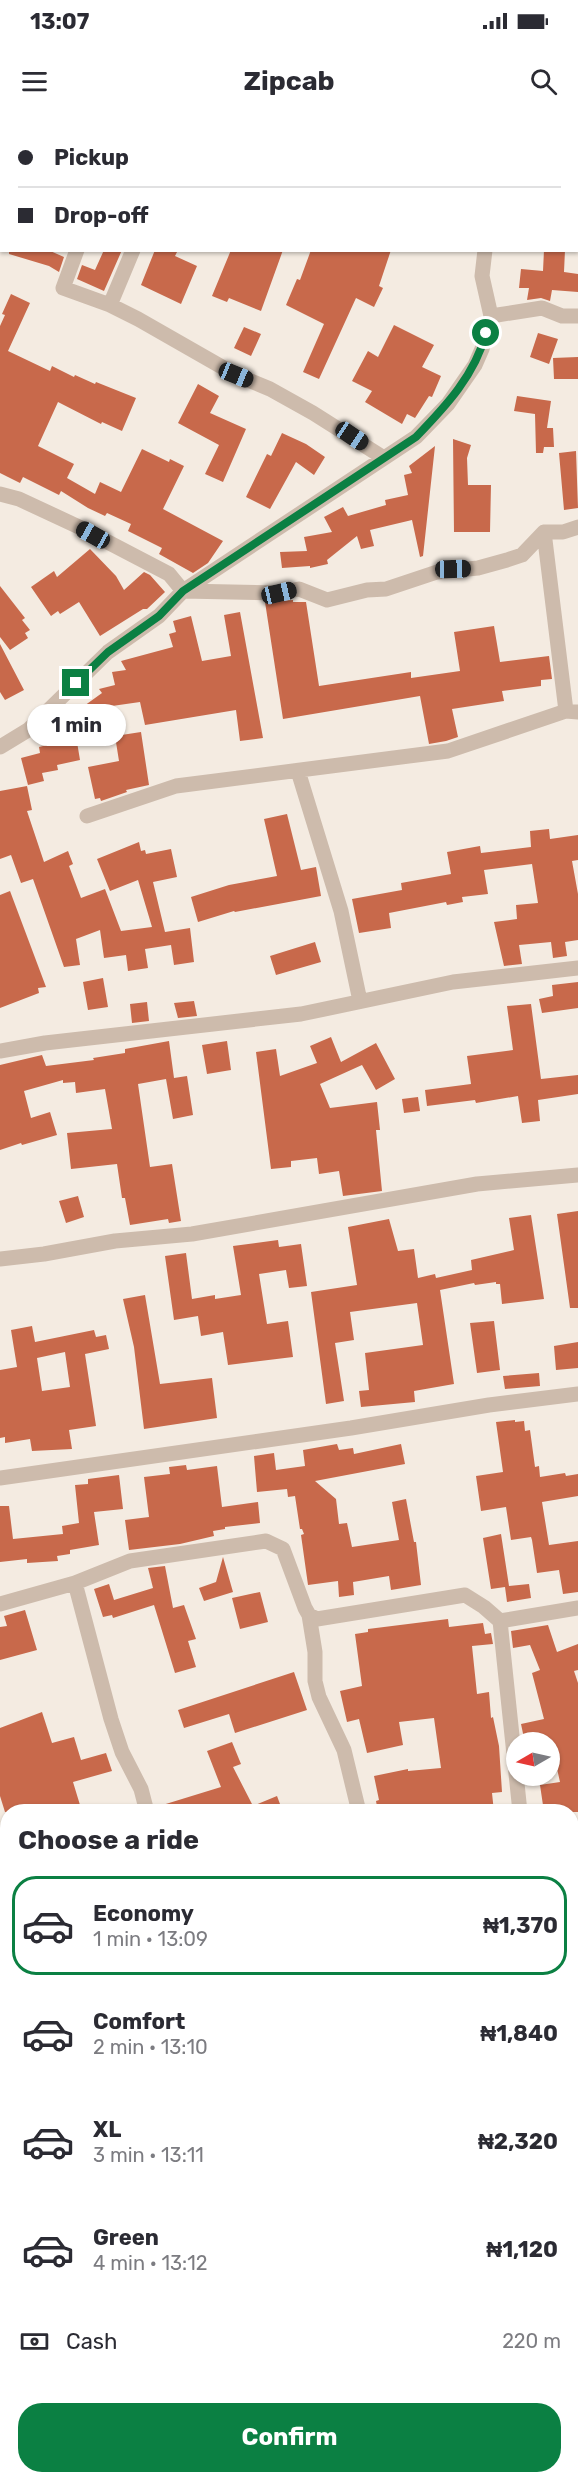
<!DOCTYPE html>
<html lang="en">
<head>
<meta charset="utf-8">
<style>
  :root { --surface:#fff; --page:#f2f2f3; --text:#2b2b33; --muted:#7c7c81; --line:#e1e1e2; --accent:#0b8043 }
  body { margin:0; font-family:Rubik,sans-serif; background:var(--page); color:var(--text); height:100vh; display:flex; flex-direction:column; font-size:22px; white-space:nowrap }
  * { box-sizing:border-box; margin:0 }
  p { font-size:20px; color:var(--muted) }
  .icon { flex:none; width:33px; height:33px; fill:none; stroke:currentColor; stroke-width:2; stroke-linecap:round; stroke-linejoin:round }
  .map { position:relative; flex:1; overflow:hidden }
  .panel { position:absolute; left:0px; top:1684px; width:579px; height:680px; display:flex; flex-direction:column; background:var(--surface); border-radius:24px 24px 0 0; box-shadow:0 2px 4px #0004 }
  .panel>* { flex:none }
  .guide { position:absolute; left:0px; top:0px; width:579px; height:132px; box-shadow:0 2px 4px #0004; display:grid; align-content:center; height:132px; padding:0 18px; background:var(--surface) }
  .needle { width:39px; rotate:261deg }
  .fabs { position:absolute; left:506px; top:1612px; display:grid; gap:12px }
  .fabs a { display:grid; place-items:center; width:54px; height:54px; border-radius:50%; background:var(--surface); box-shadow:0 2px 4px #0004; font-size:30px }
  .end { position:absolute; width:27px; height:27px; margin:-14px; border:8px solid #0b8043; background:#fff; box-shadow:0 0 0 3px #fff }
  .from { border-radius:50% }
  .bubble { position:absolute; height:42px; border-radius:21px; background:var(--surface); box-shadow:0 2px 4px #0004; font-size:20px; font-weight:700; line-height:42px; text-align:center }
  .car { position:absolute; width:18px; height:36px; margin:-18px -9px; border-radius:8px; box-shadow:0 0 4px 2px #0007; background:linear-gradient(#222 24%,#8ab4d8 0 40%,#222 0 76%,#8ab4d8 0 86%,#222 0) }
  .guide b { display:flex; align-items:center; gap:21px; height:57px; font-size:22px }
  .guide b+b { border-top:2px solid var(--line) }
  .guide i { width:15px; height:15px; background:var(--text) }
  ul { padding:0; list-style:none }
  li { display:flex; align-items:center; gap:18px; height:99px; margin:0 12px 9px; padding:0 6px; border:3px solid transparent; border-radius:24px }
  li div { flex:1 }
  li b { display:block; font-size:22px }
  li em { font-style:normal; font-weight:700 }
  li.on { border-color:var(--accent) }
  li>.icon { width:54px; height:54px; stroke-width:1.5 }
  h2 { padding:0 18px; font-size:27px; line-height:72px }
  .pay { display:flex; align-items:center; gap:15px; height:66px; padding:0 18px; font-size:22px }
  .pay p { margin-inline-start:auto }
  .cta { display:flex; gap:12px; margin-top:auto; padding:12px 18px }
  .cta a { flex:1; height:69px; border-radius:24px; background:var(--accent); color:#fff; font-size:24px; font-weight:700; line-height:69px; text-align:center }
  .status { display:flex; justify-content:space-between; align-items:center; height:42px; padding:0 30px; background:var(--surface); direction:ltr }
  .status svg { height:16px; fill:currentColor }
  header { display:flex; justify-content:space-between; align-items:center; height:78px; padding:0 18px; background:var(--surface); font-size:27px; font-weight:700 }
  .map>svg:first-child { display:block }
  .building { fill:#c8694b; fill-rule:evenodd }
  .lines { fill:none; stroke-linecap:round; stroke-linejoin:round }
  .minor { stroke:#cdbbac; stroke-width:15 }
  .route { stroke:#0b8043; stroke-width:8 }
</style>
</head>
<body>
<div class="status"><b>13:07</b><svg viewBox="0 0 49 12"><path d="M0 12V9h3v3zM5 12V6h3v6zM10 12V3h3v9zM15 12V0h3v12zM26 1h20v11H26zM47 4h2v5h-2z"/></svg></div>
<header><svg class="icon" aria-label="menu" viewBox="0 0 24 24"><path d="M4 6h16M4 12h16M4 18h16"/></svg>Zipcab<svg class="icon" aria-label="search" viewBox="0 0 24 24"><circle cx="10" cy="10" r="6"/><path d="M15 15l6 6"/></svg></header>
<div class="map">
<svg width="578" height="2363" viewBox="0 0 578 2363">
  <rect width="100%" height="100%" fill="#f4ebe1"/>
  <!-- building -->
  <path class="building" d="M9 130H48L64 137 59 152 49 146 9 134Z
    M104 130H122L104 171 77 159 82 145 95 150Z
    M155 130H178L175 136 197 146 181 184 141 165Z
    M231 130H283L261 191 229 178 227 182 212 176Z
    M311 130H391L379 166 383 168 374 187 356 178 319 259 303 252 324 204 286 185 297 159 300 160Z
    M544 130H565L564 152 578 154V172L552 170 550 181 541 178 527 180 529 168H519L521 149 543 151Z
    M11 174 30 183 8 231 50 251 52 246 74 257 75 255 95 264 96 262 136 278 122 311 102 302 101 304 58 282 38 326 74 344 67 358 95 374 100 362 121 372 142 329 169 342 170 339 184 346 163 389 223 421 208 443 193 453 159 434 162 428 128 411 131 404 107 393 105 396 88 388 61 371 59 375 23 357 20 363 0 353V206L5 195 2 194Z
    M394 205 434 225 422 247 441 256 432 277 429 276 415 298 407 294 402 304 365 282 372 271 352 261 368 231 378 237Z
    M244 207 261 214 251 236 234 228Z
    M538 213 558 219 549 244 530 237Z
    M578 237V259H554L553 238Z
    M198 264 219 276 210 293 246 309 223 362 205 354 219 325 178 303Z
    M517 276 551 281 547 308H553L554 327H544L543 333H536L535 294 514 291Z
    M282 313 306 324 325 337 314 355 296 342 270 389 246 377 267 334 271 336Z
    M453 319 471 325 467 338 468 365H491L490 412H454Z
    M435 326 423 436 420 437 412 400 370 410 374 426 361 429 357 416 327 440 328 444 310 448V446L282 448 280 432 307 431 304 417 332 412 324 397 343 387 348 396 386 385 385 380 408 375 404 355 412 353 409 346Z
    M576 331 578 388 564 390 559 333Z
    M90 429 116 456 124 470 144 452 150 455 165 472 147 489H143L100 516 79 482 60 494 58 491 51 496 31 467 54 451 57 457Z
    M0 466 25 498 22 500 30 510 25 513 28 518 10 530 0 517Z
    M293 480V482H306L319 566 411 552V558L460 551 454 512 494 506 500 542 549 536 552 559 541 560V566L502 571 504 581 452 589 458 617 446 621 429 624 420 576 283 599 265 482Z
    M240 492 263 618 240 621 236 590 145 605 140 582 77 591 102 573 99 569 115 565 112 552 126 550 121 541 173 527 169 514 176 512 173 501 191 496 202 541 231 536 224 495Z
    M0 524 24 570 5 580 0 572Z
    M75 610 80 640 57 645 58 650 42 653 44 661 28 665 21 638 40 633 39 627 55 623 53 614Z
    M141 612 149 665 126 670 127 672 101 681 100 678 95 679 88 647 119 641 115 616Z
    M27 666 32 690 27 691 44 742 68 731 73 744 69 746 81 778 105 769 121 811 152 807 138 760 110 771 97 739 139 722 141 731 145 730 146 734 171 729 177 757 153 762 165 812 190 808 194 842 174 845 171 825 145 829 148 848 128 851 126 835 104 838 100 810 76 819 80 845 64 847 33 759 21 763 11 735 0 739V671Z
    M287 694 301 750 316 747 321 776 235 792 234 791 198 802 191 777 229 765 277 756 264 699Z
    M549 709 550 719 578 715V740L572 741 578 774V820L565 822 567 836 553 838 551 822 519 825 522 844 504 846 494 802 517 799 516 785 538 783 532 744 484 750 488 774 462 777 463 782 447 785 446 782 389 793 391 808 359 813 352 779 402 770 401 763 451 754 447 732 480 726 481 733 531 727 530 711Z
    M10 771 46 867 38 868 39 873 0 888V775Z
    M315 822 321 842 276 855 270 836Z
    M103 858 108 887 88 890 83 862Z
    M578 862V888L542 893 539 879 553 876 552 865Z
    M194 881 197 896 178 898 174 883Z
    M147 882 149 901 132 903 130 884Z
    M531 884 541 959 578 955V974L538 980 540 1001 522 1003 518 976 476 983 475 980 427 986 425 970 471 964 467 936 513 930 507 886Z
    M331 917 341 942 376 923 395 959 376 970 362 945 320 964 330 988 377 982 380 1010H376L382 1071 343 1076 339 1051 319 1054 317 1038 291 1041V1047L271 1049 256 932 276 929 280 956 317 943 310 926Z
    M169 921 174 958 187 956 193 995 173 999 166 959 138 964 150 1047 172 1044 181 1101 169 1103 168 1099 130 1105 125 1078H122L117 1044 71 1049 67 1013 112 1009 105 969 76 973 75 962 63 963V960L24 971 31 998 50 992 57 1015 22 1025 21 1023 0 1030V945L42 935 46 946 94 940 93 938 125 933V929Z
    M227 921 231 950 207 954 202 925Z
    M418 977 420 991 404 993 402 979Z
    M78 1076 84 1097 66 1103 59 1081Z
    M578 1091V1188H570L557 1094Z
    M531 1095 544 1179 502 1184 500 1164H496V1162L475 1165 474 1163 440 1170 454 1264 414 1271 415 1282 361 1287 359 1271 369 1270 365 1233 423 1225 417 1183 350 1192 354 1220 335 1223 344 1281 326 1284 311 1172 357 1165 348 1107 389 1099 398 1131 414 1129 418 1158 435 1154 436 1158 472 1150 471 1140 514 1130 509 1098Z
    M278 1120 279 1127 301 1124 307 1166 289 1168 286 1150 259 1154 267 1204 288 1201 293 1237 228 1245 223 1212 201 1216 198 1196 174 1200 165 1136 186 1133 192 1179 215 1175V1179L241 1175 233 1126Z
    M145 1175 160 1264 212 1258 217 1298 144 1309 134 1227 123 1179Z
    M494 1201 500 1250 477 1253 470 1203Z
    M32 1206 35 1222 94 1210 96 1217 106 1215 109 1229 85 1234 96 1306 69 1310 72 1329 32 1331 30 1319 5 1323V1317L0 1318V1250L17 1247 11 1210ZM65 1232 70 1267 42 1271 37 1238Z
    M578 1222V1248L556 1250 554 1226Z
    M539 1253 540 1266 505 1269 503 1256Z
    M515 1300V1302L524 1301 525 1311 530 1310 535 1347 539 1346 540 1357 565 1353 566 1356 578 1354V1376L542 1382 549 1425 578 1421V1472L563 1474 559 1450 537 1453 532 1420 531 1417 511 1420 506 1387 481 1391 476 1356 503 1352 496 1302Z
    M337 1324 339 1330 353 1328 354 1334 401 1324 405 1344 315 1361 336 1379 339 1404 347 1403 352 1427 399 1420 392 1382 406 1379 414 1422H416L421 1465 391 1470 389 1456 353 1462 354 1475 339 1477 338 1461 308 1465 301 1415 304 1414 302 1409H300L295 1376 288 1377 287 1369 257 1372 254 1336 274 1333 276 1350 305 1346 303 1330Z
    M186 1345 187 1350 217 1346 222 1387 258 1382 260 1403 225 1407V1409L213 1411 214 1416 180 1424 129 1430 125 1400 149 1397 144 1357 170 1354 169 1347Z
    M119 1355 123 1389 94 1392 99 1425 70 1430V1434L57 1436 58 1441 27 1443V1439L0 1442V1386H9L13 1419 63 1414 62 1406 79 1403 75 1365 88 1364V1359Z
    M501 1414 509 1466 529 1464 531 1478 507 1482 505 1467 491 1469 483 1418Z
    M223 1437 233 1472 204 1481 199 1468 216 1462Z
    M165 1446 173 1488 184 1485 196 1519 188 1521 196 1547 175 1553 154 1485 113 1498 112 1495 103 1497 94 1469 109 1464 114 1480 153 1468 148 1448Z
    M260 1472 268 1502 240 1509 232 1478Z
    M25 1490 37 1530 0 1540V1507L7 1506 4 1496Z
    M448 1499 449 1507 483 1503 485 1514 491 1513 493 1524 472 1526 477 1574 489 1572 491 1598 493 1597 499 1626 502 1672 492 1673 494 1692H378L376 1681 379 1680 374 1656 408 1649V1651L441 1648 434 1598 399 1602 403 1625 367 1633 359 1599 347 1602 340 1571 362 1566 355 1514 368 1512V1509Z
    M548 1505 557 1532 578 1524V1550L574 1551 578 1563V1692H544L540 1665 560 1662 553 1631H549V1623H525L521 1604 544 1599 532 1553 540 1550 530 1525 513 1528 511 1511Z
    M294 1552 307 1590 235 1613 229 1594 184 1608 178 1590Z
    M42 1592 52 1623 74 1617 81 1640 106 1633 112 1651 73 1662 80 1685 57 1692H5L0 1676V1608Z
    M232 1622 241 1644 233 1647 253 1686 277 1676 283 1692H156V1687L221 1667 207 1631Z"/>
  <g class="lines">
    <!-- minor -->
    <path class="minor" d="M185 0 187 2
      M501 0V2
      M122 2V0
      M0 54 2 58
      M77 130 63 168 110 185 138 199 236 255 270 269 313 293 384 338
      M110 185 133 130
      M491 196 542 188 562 196H578
      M0 374 19 379 79 407 169 454 183 471 279 473 299 469 327 480 367 470 386 469 437 452 478 448 507 440 522 435 544 412
      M566 591 544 412H563L578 407
      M0 627 28 610 108 532 159 496 183 471 416 317 448 284 475 245 482 229 491 196 482 156 485 130
      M298 651 341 791 360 881
      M87 696 176 666 448 631 566 591 578 592
      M0 931 45 923 301 894 453 862 578 848
      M0 1139 44 1134 115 1121 192 1114 477 1064 578 1055
      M0 1358 351 1308 489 1285 578 1274
      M75 1463 111 1599 122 1632 141 1669 147 1692
      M0 1484 75 1463 130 1441 266 1421 283 1429 305 1488 309 1495 317 1499 465 1475 484 1487 500 1501 578 1488
      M309 1495 315 1532V1561L319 1577 344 1630 359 1692
      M500 1501 520 1692
      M0 1888 8 1899
      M572 2062 578 2061
      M572 2231 578 2269
      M555 2363 569 2356"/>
  </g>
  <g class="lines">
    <!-- route -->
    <path class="route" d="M76 563 108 532 159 496 183 471 416 317C446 286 475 255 486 213"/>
  </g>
</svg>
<div class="fabs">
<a><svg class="needle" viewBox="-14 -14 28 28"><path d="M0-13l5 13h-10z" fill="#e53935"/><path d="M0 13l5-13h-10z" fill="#7c7c81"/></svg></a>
</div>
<i class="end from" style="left:486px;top:213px"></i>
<i class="end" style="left:76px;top:563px"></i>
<div class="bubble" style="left:27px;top:584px;width:99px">1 min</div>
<i class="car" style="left:236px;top:255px;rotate:112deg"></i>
<i class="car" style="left:352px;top:316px;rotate:124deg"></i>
<i class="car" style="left:93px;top:415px;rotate:299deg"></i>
<i class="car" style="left:453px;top:449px;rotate:89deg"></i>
<i class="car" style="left:279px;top:473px;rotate:77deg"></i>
<div class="guide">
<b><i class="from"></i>Pickup</b>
<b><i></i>Drop-off</b>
</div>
<section class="panel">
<h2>Choose a ride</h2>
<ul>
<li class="on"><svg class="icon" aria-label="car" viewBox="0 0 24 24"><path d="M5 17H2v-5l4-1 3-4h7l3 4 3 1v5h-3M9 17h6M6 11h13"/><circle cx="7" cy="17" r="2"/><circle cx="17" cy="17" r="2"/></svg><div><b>Economy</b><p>1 min · 13:09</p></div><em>₦1,370</em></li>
<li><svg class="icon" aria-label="car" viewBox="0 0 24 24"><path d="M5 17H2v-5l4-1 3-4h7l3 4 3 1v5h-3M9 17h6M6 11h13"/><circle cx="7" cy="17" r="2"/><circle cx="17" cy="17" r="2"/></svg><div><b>Comfort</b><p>2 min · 13:10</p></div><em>₦1,840</em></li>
<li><svg class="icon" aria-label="car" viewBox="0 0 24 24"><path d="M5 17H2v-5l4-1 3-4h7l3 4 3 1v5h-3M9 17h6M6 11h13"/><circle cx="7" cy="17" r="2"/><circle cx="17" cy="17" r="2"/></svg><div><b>XL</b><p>3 min · 13:11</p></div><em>₦2,320</em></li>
<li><svg class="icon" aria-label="car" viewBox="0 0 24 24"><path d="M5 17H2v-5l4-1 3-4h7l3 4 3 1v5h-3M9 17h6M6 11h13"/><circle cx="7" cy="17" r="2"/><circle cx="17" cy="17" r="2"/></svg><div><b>Green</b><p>4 min · 13:12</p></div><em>₦1,120</em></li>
</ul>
<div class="pay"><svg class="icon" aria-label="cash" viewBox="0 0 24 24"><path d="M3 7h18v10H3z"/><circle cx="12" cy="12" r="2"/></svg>Cash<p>220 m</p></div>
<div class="cta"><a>Confirm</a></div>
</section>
</div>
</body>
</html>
